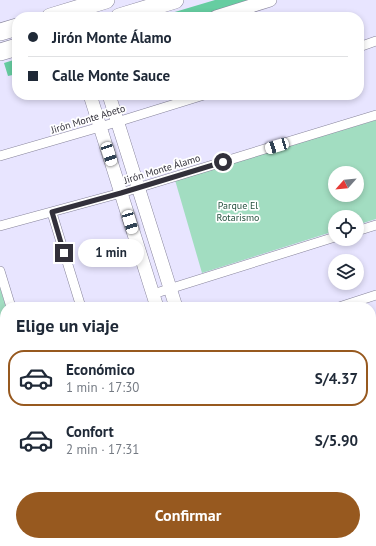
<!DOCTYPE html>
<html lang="es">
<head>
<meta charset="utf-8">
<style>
  :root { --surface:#fff; --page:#f2f2f3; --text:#1f2937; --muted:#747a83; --line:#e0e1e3; --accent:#97591f }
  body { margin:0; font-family:"PT Sans",sans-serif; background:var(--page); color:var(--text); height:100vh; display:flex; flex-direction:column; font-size:15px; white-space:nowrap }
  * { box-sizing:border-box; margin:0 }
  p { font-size:13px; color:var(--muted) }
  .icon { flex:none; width:22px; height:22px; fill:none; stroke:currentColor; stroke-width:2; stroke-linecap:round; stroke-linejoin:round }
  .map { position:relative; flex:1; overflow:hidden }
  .side { position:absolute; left:0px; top:302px; width:376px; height:244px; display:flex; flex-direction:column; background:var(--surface); border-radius:16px 16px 0 0; box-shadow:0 2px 6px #0003 }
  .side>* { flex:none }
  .top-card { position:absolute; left:12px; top:12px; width:352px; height:88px; border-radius:16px; box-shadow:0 2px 6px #0003; display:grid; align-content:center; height:88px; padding:0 16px; background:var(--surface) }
  .needle { width:26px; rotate:243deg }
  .tools { position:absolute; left:328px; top:166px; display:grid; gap:8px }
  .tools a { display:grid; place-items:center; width:36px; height:36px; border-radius:50%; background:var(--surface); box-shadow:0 2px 6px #0003; font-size:20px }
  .end { position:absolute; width:18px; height:18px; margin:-9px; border:5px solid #32303a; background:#fff; box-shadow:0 0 0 2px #fff }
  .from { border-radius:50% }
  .bubble { position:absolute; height:28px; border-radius:14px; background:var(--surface); box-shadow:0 2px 6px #0003; font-size:13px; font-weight:700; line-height:28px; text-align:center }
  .car { position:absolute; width:12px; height:24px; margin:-12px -6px; border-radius:5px; box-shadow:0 0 3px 1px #0007; background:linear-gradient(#fff 24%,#345 0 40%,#fff 0 76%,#345 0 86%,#fff 0) }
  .top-card b { display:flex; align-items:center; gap:14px; height:38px; font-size:15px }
  .top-card b+b { border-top:1px solid var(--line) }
  .top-card i { width:10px; height:10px; background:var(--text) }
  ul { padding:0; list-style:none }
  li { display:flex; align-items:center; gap:12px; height:56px; margin:0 8px 6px; padding:0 8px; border:2px solid transparent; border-radius:16px }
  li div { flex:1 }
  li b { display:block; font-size:15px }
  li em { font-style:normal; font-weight:700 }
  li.active { border-color:var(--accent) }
  li>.icon { width:36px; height:36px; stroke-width:1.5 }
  h2 { padding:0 16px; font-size:18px; line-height:48px }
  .primary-button { display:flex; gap:8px; margin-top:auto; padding:8px 16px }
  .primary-button a { flex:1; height:46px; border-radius:24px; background:var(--accent); color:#fff; font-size:16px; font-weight:700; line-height:46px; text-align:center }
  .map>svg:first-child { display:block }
  .green { fill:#a2ddc1; fill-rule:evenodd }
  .forest { fill:#66cda1 }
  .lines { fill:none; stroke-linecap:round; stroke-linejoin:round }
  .street-casing { stroke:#87849b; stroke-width:10 }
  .secondary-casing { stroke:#87849b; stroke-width:14 }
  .highway-casing { stroke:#87849b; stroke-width:18 }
  .street { stroke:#fff; stroke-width:9 }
  .secondary { stroke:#fff; stroke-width:13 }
  .highway { stroke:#fff; stroke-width:17 }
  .route { stroke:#32303a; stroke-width:5 }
  .labels { text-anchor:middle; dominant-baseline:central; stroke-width:3.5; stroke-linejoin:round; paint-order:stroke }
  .street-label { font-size:10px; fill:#32303a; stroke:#fff }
  .park-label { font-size:10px; fill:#26523f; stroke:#fff }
</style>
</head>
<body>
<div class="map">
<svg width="376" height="546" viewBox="0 0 376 546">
  <rect width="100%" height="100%" fill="#e8e5ff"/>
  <!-- green -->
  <path class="green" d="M376 120V219L357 225V217H335V231L202 273 175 180ZM335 173H357V195H335Z
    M0 287 6 307 5 405 0 407Z"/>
  <!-- forest -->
  <path class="forest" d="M215 0H253L198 17H158Z
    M17 59V74L8 76 4 63Z"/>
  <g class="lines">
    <!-- street casing -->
    <g class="street-casing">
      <path id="street" d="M359 47 376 41
        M0 156 117 122 204 95
        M52 213 81 307
        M0 226 121 193 376 115
        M357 231 376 225
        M0 271 11 307
        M153 294 335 237
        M339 307 376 295
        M371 370 376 369
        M0 413 5 411
        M0 487 5 486"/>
    </g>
    <!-- secondary casing -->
    <g class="secondary-casing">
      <path id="secondary" d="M216 17 270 0
        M90 95 157 307
        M109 95 176 307
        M371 445 376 443
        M371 463 376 462
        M230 541 232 546
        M249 541 251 546
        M52 546 68 541
        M109 546 125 541"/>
    </g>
    <!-- highway casing -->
    <g class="highway-casing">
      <path id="highway" d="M50 17 106 0
        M119 17 175 0
        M0 32 17 27
        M0 52 17 47"/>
    </g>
    <!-- street -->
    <use href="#street" class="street"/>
    <!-- secondary -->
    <use href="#secondary" class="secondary"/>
    <!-- highway -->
    <use href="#highway" class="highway"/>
  </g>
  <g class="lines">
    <!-- route -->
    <path class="route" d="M64 253 52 212 121 193 223 162"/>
  </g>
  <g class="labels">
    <!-- street labels -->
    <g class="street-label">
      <text transform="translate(88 119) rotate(-17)">Jirón Monte Abeto</text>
      <text transform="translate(162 169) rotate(-17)">Jirón Monte Álamo</text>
    </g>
    <!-- park labels -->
    <g class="park-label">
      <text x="238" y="205">Parque El<tspan x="238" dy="12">Rotarismo</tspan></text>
    </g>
  </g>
</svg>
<div class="tools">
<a><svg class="needle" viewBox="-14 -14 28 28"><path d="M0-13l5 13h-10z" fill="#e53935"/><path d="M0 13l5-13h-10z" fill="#747a83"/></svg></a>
<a><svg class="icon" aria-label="locate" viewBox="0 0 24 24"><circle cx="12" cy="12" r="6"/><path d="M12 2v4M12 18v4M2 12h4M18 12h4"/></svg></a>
<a><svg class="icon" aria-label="layers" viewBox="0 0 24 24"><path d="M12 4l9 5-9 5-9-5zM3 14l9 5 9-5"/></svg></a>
</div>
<i class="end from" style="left:223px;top:162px"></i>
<i class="end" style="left:64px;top:253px"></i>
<div class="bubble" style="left:78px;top:239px;width:66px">1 min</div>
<i class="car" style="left:277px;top:146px;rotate:253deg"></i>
<i class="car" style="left:109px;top:154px;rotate:162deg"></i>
<i class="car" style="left:130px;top:222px;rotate:163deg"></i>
<div class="top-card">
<b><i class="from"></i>Jirón Monte Álamo</b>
<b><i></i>Calle Monte Sauce</b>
</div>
<section class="side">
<h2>Elige un viaje</h2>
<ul>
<li class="active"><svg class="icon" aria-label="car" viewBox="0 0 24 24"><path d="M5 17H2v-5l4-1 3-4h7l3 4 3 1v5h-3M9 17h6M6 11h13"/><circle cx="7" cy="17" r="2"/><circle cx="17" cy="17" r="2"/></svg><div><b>Económico</b><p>1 min · 17:30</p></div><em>S/4.37</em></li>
<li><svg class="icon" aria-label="car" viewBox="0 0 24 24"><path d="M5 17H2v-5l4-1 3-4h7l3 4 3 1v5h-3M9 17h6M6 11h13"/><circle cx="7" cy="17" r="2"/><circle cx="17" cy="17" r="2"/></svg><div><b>Confort</b><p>2 min · 17:31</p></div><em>S/5.90</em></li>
</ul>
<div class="primary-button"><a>Confirmar</a></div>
</section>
</div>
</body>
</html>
